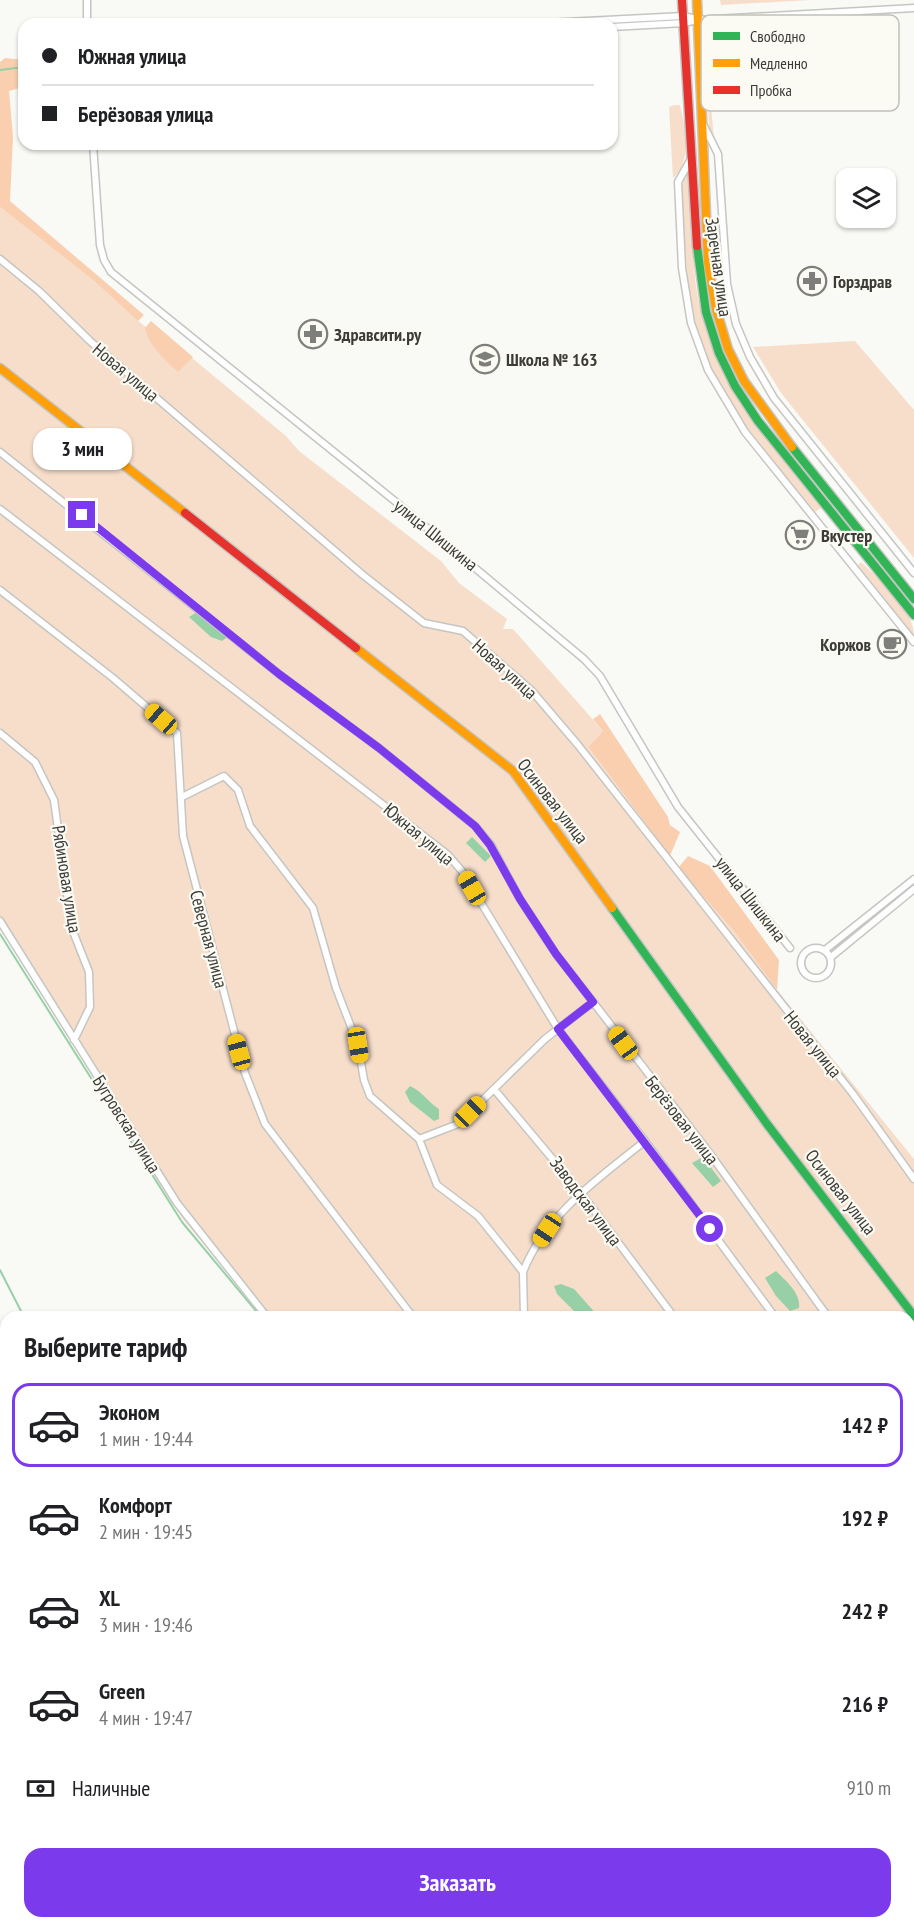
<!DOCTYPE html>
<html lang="ru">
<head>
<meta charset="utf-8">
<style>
  :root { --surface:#fff; --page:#f6f6f6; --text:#202124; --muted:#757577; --line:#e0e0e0; --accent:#7c3aed }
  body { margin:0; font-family:"PT Sans Narrow",sans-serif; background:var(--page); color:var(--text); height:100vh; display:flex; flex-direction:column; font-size:22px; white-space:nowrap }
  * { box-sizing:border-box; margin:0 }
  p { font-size:20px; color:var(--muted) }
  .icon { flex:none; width:33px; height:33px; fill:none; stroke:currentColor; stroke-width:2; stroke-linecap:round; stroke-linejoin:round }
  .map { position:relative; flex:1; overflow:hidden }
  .sheet { position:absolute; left:0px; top:1311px; width:915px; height:618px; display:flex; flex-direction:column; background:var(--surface); border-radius:18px 18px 0 0; box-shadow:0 2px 4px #0004 }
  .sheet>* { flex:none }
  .guide { position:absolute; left:18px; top:18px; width:600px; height:132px; border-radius:18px; box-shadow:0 2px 4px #0004; display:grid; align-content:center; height:132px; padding:0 24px; background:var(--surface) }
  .buttons { position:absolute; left:836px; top:168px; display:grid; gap:12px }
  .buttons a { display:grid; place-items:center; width:60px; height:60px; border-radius:12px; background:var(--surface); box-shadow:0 2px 4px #0004; font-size:30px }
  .end { position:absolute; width:27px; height:27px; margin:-14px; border:8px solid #7c3aed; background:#fff; box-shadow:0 0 0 3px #fff }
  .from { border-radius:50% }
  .bubble { position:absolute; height:42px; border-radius:18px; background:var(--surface); box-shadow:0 2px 4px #0004; font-size:20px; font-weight:700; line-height:42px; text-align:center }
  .car { position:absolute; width:18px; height:36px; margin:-18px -9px; border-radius:8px; box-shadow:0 0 4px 2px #0007; background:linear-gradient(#f5c518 24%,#345 0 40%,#f5c518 0 76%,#345 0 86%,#f5c518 0) }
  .guide b { display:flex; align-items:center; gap:21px; height:57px; font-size:22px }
  .guide b+b { border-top:2px solid var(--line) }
  .guide i { width:15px; height:15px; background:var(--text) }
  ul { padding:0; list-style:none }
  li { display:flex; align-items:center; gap:18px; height:84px; margin:0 12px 9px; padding:0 12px; border:3px solid transparent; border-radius:18px }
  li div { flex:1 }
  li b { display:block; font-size:22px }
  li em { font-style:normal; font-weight:700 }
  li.active { border-color:var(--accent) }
  li>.icon { width:54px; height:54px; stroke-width:1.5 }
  h2 { padding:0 24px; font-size:27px; line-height:72px }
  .pay { display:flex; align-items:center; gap:15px; height:66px; padding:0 24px; font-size:22px }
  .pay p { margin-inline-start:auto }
  .button { display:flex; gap:12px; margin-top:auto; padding:12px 24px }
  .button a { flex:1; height:69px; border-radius:18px; background:var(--accent); color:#fff; font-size:24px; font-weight:700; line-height:69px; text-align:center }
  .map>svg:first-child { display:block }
  .green { fill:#f7decb }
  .forest { fill:#facfb0 }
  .water { fill:#97d0a6 }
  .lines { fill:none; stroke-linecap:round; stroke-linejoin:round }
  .stream { stroke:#97d0a6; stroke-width:2 }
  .street-casing { stroke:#c5c5c2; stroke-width:9 }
  .fast-casing { stroke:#c5c5c2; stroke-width:11 }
  .slow-casing { stroke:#c5c5c2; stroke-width:11 }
  .jam-casing { stroke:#c5c5c2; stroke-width:11 }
  .street { stroke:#fefefe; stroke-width:6 }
  .fast { stroke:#30b455; stroke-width:8 }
  .slow { stroke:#ff9f0a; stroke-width:8 }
  .jam { stroke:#e5322d; stroke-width:8 }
  .route { stroke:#7c3aed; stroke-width:8 }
  .labels { text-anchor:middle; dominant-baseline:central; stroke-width:4.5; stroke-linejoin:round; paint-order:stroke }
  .street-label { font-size:18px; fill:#3b3b38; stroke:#fbfaf3 }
  .poi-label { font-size:18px; font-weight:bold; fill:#3b3b38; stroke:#fbfaf3; text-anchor:start }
  .key { fill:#fbfaf3; stroke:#c1c1bb; stroke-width:1.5 }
  .key-label { font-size:16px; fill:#3b3b38 }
</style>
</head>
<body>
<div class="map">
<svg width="914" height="1929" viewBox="0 0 914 1929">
  <rect width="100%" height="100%" fill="#f9f9f5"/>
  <!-- green -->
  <path class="green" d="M720 0H811L721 5Z
    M713 42 717 47 719 87H709L714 138 709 126 706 43Z
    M674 105H680C685 128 693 160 673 178L669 107Z
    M688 173C695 212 690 253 697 292 711 379 768 441 821 508L815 512C766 452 712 394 693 317 686 288 684 259 683 230 682 213 676 187 688 173Z
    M0 207 94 281 143 325 186 353 286 436 299 451 441 561 459 583 507 619 503 629H513L603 731 588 747 678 868 733 930 777 990 914 1159V1929H478V1923H909V1317H264L182 1218 0 928Z
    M855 341 914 410V558L781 393 753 347Z
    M861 562C879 579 914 611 914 635L858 565Z"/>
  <!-- forest -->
  <path class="forest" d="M5 58 24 60V87L9 91 13 136 10 201 144 315 138 321 94 281 0 207V62Z
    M151 321 193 357 178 372C165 360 149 346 145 328Z
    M600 714 668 817 670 825 680 832 670 856 588 747 603 731 593 719Z
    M688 856 710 866 779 960 777 990 733 930 678 868Z"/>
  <!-- water -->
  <path class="water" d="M197 612 226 634V638L222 641 211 637 189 617Z
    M472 837 491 856 485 862 466 843Z
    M410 1086C422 1091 428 1102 439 1109V1119L434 1121 410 1102 405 1092Z
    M703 1157 721 1181 713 1187 692 1163Z
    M776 1271C786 1281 801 1293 799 1308L790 1311 776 1296 765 1278Z
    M561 1284 574 1289 599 1317H580L557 1294 554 1286Z"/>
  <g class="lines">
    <!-- stream -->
    <path class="stream" d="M0 70 24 67
      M0 934 182 1222 261 1317
      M0 1270 24 1317
      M374 1923 380 1929
      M471 1923 472 1929"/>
    <!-- street casing -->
    <g class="street-casing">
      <path id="street" d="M87 0V24
        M528 24 683 16 697 19
        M612 27 684 23 697 20 914 8
        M704 126 718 154 727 284 736 324 750 357 774 398 914 573
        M93 144 100 245 104 260 111 272 396 502 584 659 600 676 678 807 790 948
        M692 157 678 182 682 268 691 323 708 370 745 432 914 642
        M0 259 39 291 90 341 363 575 424 623 463 631 532 691 578 745 853 1094 914 1179
        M0 452 279 674 379 748 475 826 491 845 520 899 556 954 708 1151 828 1317
        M0 509 447 854 461 870 558 1029 645 1141 775 1317
        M0 590 113 678 177 733 183 836 245 1073 265 1124 413 1317
        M0 733 35 762 54 800 72 929 89 972 90 1007 74 1040
        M182 797 224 776 238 790 250 826 313 908 336 988 358 1045 364 1080 370 1096 419 1139 437 1185 478 1216 523 1272 524 1317
        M0 921 177 1203 267 1317
        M801 963a15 15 0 1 1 30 0a15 15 0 1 1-30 0Z
        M825 950 914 879
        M831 957 914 889
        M494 1089 581 1193 674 1317
        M419 1139 458 1124 545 1039 593 1002
        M523 1272C545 1215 599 1178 645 1141
        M909 1424 914 1431
        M0 1496 2 1495
        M909 1523 914 1527
        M909 1671 914 1675
        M909 1749 914 1750
        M0 1887H6
        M909 1887H914
        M463 1923 464 1929"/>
    </g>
    <!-- fast casing -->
    <g class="fast-casing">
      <path id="fast" d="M697 246 706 312 719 353 735 386 758 421 914 615
        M792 447 914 599
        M612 908 767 1124 914 1316"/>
    </g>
    <!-- slow casing -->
    <g class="slow-casing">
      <path id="slow" d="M697 0 708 263 716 309 728 349 744 381 792 447
        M0 368 185 513
        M356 648 513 771 612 908"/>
    </g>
    <!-- jam casing -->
    <g class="jam-casing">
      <path id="jam" d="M682 0 697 246
        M185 513 356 648"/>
    </g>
    <!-- street -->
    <use href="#street" class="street"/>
    <!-- fast -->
    <use href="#fast" class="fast"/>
    <!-- slow -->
    <use href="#slow" class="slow"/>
    <!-- jam -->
    <use href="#jam" class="jam"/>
  </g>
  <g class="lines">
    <!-- route -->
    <path class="route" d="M82 515 279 674 379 748 475 826 490 845 520 899 556 954 593 1002 558 1029 710 1229"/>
  </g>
  <!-- icons -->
  <defs>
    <g id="pharmacy-ring" transform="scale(1.5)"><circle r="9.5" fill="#fbfaf3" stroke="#7e7e7a" stroke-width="1.5"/><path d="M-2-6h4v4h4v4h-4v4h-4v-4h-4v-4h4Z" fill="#7e7e7a"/></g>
    <g id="school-ring" transform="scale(1.5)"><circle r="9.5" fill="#fbfaf3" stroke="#7e7e7a" stroke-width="1.5"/><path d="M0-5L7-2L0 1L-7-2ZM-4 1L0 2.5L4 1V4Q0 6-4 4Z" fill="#7e7e7a"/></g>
    <g id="supermarket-ring" transform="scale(1.5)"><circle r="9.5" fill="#fbfaf3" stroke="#7e7e7a" stroke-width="1.5"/><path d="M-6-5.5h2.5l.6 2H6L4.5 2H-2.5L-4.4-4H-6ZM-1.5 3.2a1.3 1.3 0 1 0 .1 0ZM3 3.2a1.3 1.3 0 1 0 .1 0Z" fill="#7e7e7a"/></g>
    <g id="cafe-ring" transform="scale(1.5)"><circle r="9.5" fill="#fbfaf3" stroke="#7e7e7a" stroke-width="1.5"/><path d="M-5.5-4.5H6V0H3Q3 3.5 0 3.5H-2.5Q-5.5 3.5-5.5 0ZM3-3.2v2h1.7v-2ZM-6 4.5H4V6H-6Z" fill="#7e7e7a"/></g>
  </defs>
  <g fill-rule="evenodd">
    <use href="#pharmacy-ring" x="812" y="281"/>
    <use href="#pharmacy-ring" x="313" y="334"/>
    <use href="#school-ring" x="485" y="359"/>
    <use href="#supermarket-ring" x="800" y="535"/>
    <use href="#cafe-ring" x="892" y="644"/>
  </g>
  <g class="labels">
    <!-- street labels -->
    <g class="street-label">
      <text transform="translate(719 267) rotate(82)">Заречная улица</text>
      <text transform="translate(126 372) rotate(40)">Новая улица</text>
      <text transform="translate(436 535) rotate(39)">улица Шишкина</text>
      <text transform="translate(505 669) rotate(42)">Новая улица</text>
      <text transform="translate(553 801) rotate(52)">Осиновая улица</text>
      <text transform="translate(419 834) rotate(40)">Южная улица</text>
      <text transform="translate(67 879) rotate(81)">Рябиновая улица</text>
      <text transform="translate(751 899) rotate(52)">улица Шишкина</text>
      <text transform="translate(209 939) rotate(75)">Северная улица</text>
      <text transform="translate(813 1044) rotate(51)">Новая улица</text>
      <text transform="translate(682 1120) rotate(52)">Берёзовая улица</text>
      <text transform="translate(127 1124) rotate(58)">Бугровская улица</text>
      <text transform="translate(841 1192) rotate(52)">Осиновая улица</text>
      <text transform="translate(586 1201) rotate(53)">Заводская улица</text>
    </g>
    <!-- poi labels -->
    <g class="poi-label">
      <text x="833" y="281">Горздрав</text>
      <text x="334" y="334">Здравсити.ру</text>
      <text x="506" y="359">Школа № 163</text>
      <text x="821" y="535">Вкустер</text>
      <text x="871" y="644" text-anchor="end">Коржов</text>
    </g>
  </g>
  <!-- legend -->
  <rect x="701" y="15" width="198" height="96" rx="9" class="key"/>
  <rect x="713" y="32" width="27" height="8" fill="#30b455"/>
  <rect x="713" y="59" width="27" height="8" fill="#ff9f0a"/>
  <rect x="713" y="86" width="27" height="8" fill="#e5322d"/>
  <g class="key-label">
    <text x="750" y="42">Свободно</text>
    <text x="750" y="69">Медленно</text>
    <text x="750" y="96">Пробка</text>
  </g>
</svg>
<div class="buttons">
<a><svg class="icon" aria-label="layers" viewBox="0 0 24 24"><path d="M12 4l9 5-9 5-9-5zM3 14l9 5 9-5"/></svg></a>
</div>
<i class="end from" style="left:710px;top:1229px"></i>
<i class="end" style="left:82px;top:515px"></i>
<div class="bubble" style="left:33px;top:428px;width:99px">3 мин</div>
<i class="car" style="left:161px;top:719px;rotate:311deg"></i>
<i class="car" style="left:472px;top:888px;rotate:330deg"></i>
<i class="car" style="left:623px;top:1043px;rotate:324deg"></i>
<i class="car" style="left:358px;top:1045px;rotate:171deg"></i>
<i class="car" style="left:239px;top:1052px;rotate:345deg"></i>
<i class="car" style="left:470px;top:1112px;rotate:45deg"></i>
<i class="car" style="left:547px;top:1230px;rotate:213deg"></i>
<div class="guide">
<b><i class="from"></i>Южная улица</b>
<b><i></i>Берёзовая улица</b>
</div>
<section class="sheet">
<h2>Выберите тариф</h2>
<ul>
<li class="active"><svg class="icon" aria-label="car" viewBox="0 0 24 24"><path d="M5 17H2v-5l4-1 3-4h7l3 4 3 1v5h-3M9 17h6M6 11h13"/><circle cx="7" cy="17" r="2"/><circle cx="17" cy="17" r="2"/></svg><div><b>Эконом</b><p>1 мин · 19:44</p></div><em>142 ₽</em></li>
<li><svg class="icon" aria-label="car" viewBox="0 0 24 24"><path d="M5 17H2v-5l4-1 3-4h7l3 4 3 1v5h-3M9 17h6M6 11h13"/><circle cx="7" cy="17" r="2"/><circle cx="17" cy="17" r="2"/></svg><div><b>Комфорт</b><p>2 мин · 19:45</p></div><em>192 ₽</em></li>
<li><svg class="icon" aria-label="car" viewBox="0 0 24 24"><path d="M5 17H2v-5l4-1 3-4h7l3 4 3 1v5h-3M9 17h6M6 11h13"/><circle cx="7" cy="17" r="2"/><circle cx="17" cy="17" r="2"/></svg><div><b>XL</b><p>3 мин · 19:46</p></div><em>242 ₽</em></li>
<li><svg class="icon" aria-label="car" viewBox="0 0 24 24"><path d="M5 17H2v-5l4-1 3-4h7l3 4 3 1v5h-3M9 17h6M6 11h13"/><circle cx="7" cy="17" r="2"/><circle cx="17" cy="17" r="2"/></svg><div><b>Green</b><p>4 мин · 19:47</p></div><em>216 ₽</em></li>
</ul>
<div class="pay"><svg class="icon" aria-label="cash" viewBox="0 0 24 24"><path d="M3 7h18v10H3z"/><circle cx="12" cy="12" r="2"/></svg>Наличные<p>910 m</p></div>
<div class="button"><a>Заказать</a></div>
</section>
</div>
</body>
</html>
